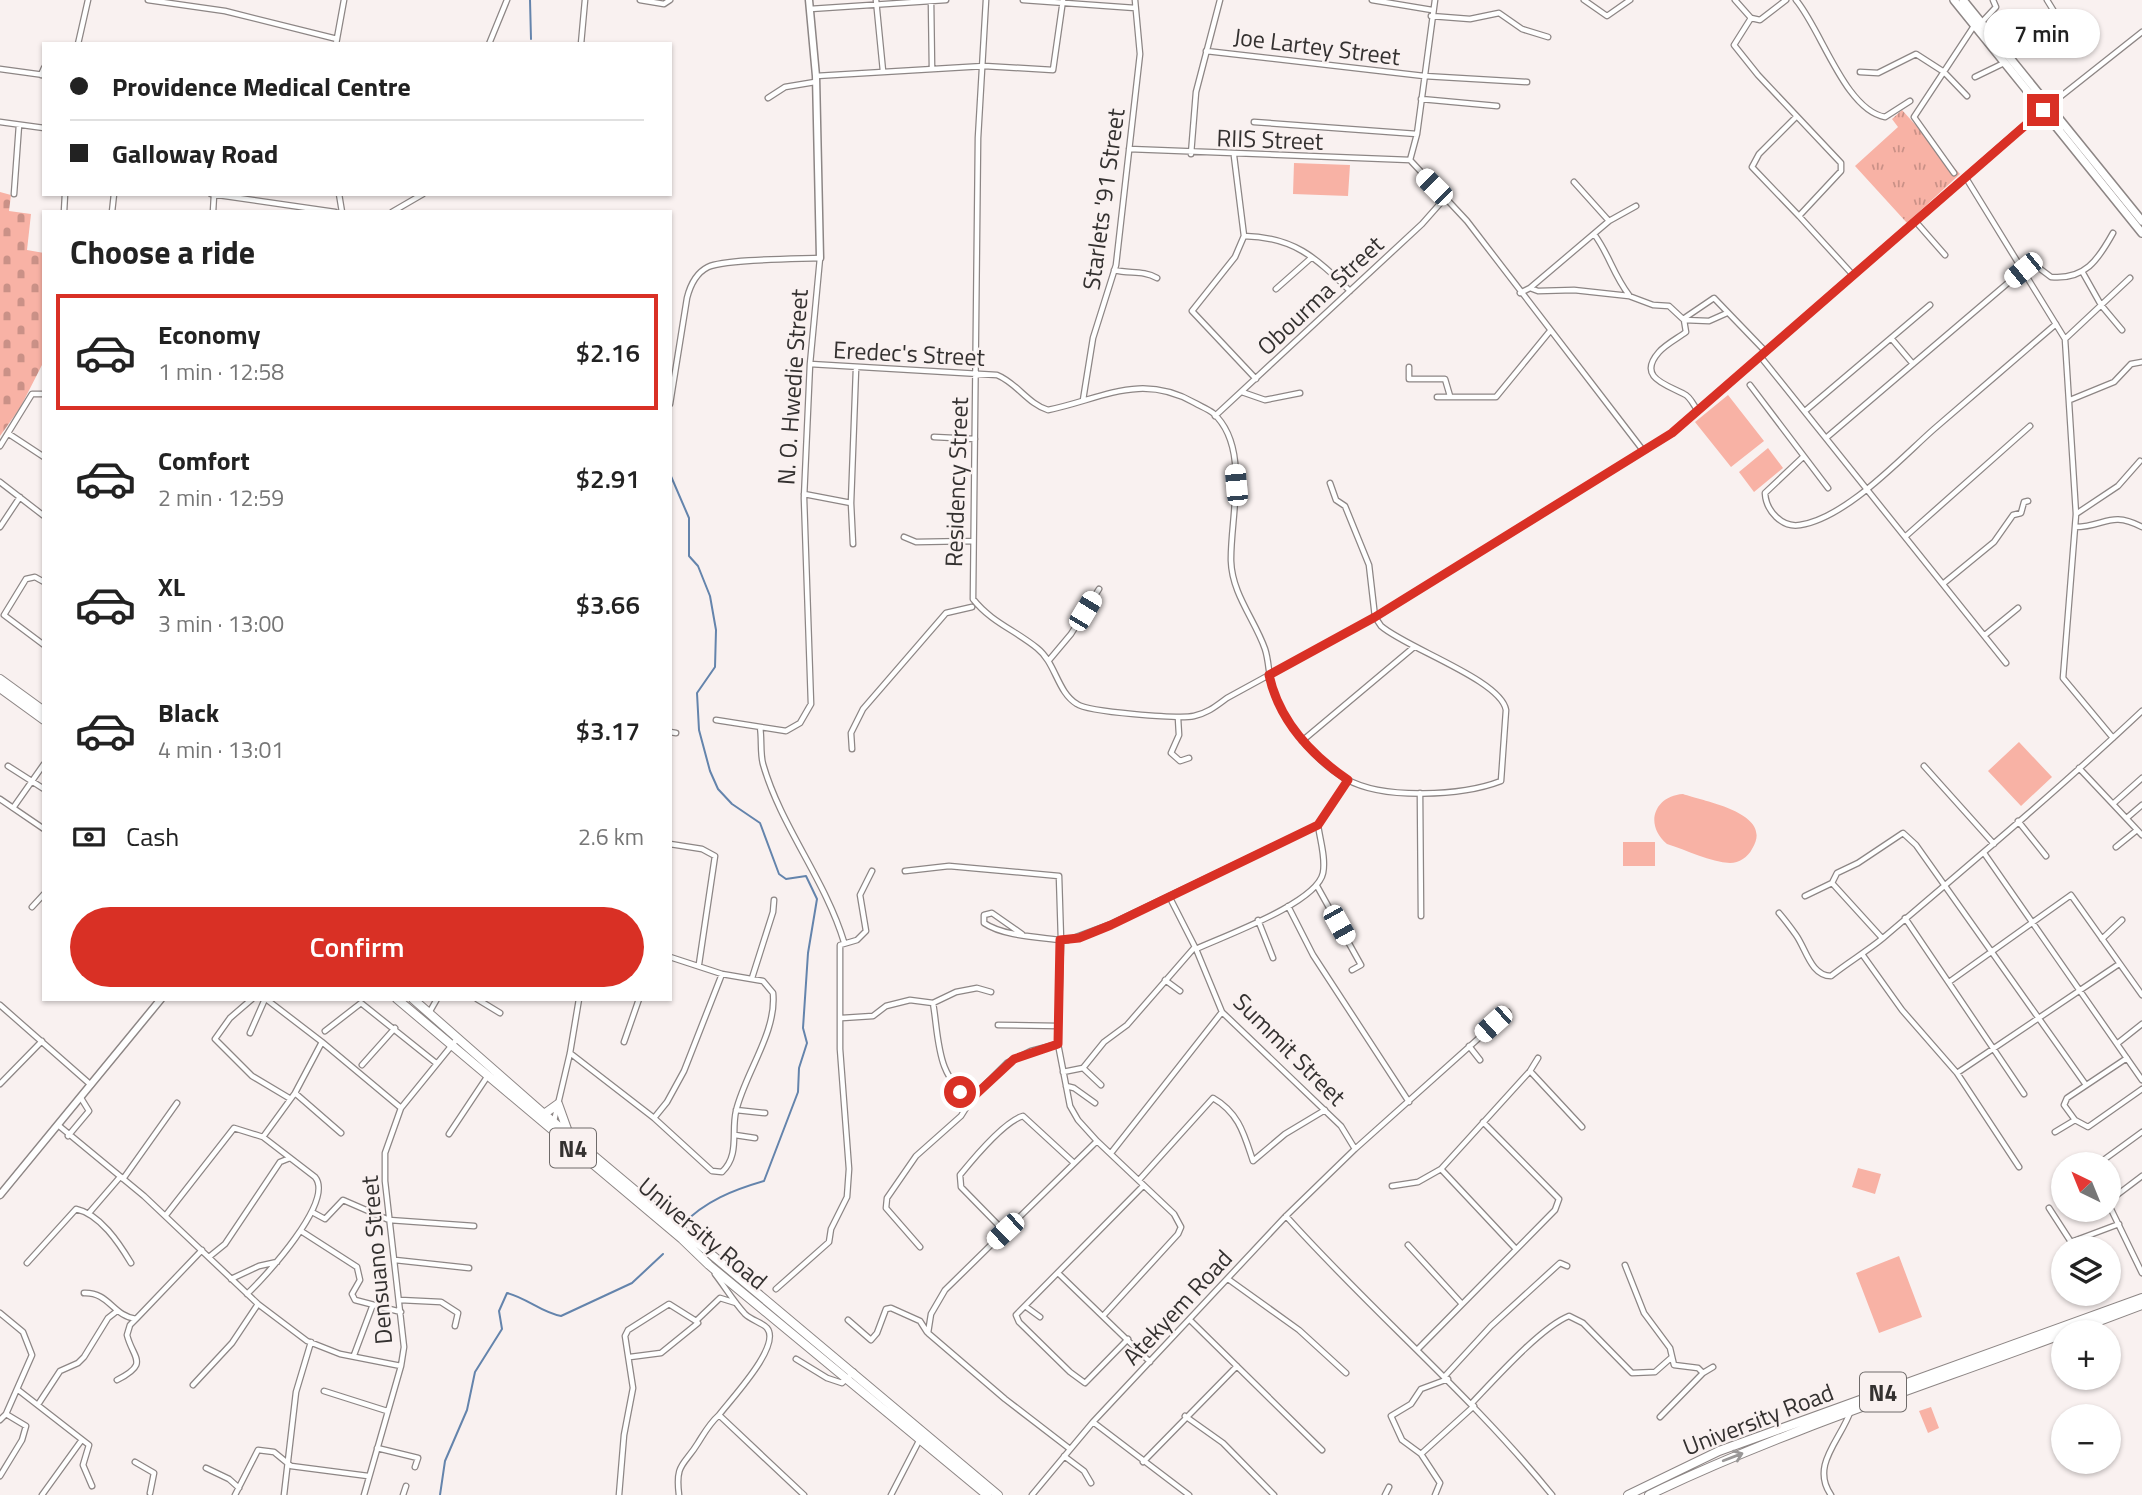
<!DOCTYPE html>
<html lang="en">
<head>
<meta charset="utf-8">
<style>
  :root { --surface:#fff; --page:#f6f6f6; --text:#222; --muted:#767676; --line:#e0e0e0; --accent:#d93025 }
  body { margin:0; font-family:"Titillium Web",sans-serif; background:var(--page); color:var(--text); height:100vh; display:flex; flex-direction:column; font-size:26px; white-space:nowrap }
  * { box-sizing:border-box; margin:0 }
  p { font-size:23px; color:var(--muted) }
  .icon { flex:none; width:38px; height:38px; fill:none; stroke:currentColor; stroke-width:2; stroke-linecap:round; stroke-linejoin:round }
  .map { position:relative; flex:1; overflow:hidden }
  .details { position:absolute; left:42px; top:210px; width:630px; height:791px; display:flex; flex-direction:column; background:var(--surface); border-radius:0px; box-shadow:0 2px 5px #0004 }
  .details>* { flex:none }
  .guide { position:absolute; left:42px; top:42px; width:630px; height:154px; border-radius:0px; box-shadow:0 2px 5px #0004; display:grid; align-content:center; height:154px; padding:0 28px; background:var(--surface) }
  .needle { width:46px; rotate:317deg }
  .buttons { position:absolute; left:2051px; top:1152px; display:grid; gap:14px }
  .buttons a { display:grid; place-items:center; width:70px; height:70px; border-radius:50%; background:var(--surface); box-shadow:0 2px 5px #0004; font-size:35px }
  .end { position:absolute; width:32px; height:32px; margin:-16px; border:9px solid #d93025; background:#fff; box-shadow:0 0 0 4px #fff }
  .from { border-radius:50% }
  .bubble { position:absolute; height:49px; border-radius:24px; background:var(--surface); box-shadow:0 2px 5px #0004; font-size:23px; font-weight:600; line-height:49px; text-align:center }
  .car { position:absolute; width:21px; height:42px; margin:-21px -10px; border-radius:9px; box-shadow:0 0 5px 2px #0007; background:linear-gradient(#fff 24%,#345 0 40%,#fff 0 76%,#345 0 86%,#fff 0) }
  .guide b { display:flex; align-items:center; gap:24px; height:66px; font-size:26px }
  .guide b+b { border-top:2px solid var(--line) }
  .guide i { width:18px; height:18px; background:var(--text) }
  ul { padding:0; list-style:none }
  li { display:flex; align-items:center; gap:21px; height:116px; margin:0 14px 10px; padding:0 14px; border:4px solid transparent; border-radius:0px }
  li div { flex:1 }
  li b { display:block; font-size:26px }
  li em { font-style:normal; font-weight:600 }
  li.selected { border-color:var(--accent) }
  li>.icon { width:63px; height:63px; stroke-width:1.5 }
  h2 { padding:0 28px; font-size:32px; line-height:84px }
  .pay { display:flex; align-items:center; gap:18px; height:77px; padding:0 28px; font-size:26px }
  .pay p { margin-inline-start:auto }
  .cta { display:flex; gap:14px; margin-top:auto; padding:14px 28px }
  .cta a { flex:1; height:80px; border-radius:42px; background:var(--accent); color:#fff; font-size:28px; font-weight:600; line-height:80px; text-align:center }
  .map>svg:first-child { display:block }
  .cemetery { fill:url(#cemetery-stones) }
  .park { fill:url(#park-tufts) }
  .pitch { fill:#f8b2a5 }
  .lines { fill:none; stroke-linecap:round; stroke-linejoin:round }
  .stream { stroke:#6484ac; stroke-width:2 }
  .street-casing { stroke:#8d8685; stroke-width:7 }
  .secondary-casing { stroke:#8d8685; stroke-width:9 }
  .primary-casing { stroke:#8d8685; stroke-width:10 }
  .highway-casing { stroke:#8d8685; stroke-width:10 }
  .street { stroke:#fff; stroke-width:4.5 }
  .secondary { stroke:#fff; stroke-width:6 }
  .primary { stroke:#fff; stroke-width:7 }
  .highway { stroke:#fff; stroke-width:8 }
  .oneway { stroke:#9a9898 }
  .route { stroke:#d93025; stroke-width:9 }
  .labels { text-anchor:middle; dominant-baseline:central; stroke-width:5; stroke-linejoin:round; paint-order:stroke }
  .shield { fill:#f9f1f0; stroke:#6f6b6a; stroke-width:2 }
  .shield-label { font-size:23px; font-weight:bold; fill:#343130 }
  .street-label { font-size:24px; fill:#343130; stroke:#f9f1f0 }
</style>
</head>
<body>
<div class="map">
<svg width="2142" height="1495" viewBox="0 0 2142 1495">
  <defs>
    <pattern id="cemetery-stones" width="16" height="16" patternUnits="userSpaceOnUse" patternTransform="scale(1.75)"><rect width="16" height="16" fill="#f8b2a5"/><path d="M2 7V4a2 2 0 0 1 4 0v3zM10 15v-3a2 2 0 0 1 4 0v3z" fill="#ca9187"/></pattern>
    <pattern id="park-tufts" width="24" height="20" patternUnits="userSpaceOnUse" patternTransform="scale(1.75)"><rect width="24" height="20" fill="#f8b2a5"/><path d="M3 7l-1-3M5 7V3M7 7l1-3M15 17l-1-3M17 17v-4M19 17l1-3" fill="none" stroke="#ca9187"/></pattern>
  </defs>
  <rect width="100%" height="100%" fill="#f9f1f0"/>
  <!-- cemetery -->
  <path class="cemetery" d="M0 192 11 195 9 211 31 214 27 250 44 253 42 365 20 408 0 436Z"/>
  <!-- park -->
  <path class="park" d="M1902 110 1960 174 1907 223 1855 166 1898 127 1892 119Z"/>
  <!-- pitch -->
  <path class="pitch" d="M1294 163 1350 165 1348 196 1293 194Z
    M1728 395 1764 441 1731 467 1695 422Z
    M1768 448 1783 468 1754 492 1739 472Z
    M2019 742 2052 777 2021 806 1988 771Z
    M1683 794C1706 802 1775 813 1752 849 1748 857 1739 863 1730 863 1711 862 1686 850 1667 844 1644 825 1654 796 1683 794Z
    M1623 842H1655V866H1623Z
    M1858 1168 1881 1174 1875 1194 1852 1187Z
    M1899 1256 1922 1317 1879 1333 1856 1273Z
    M1931 1407 1939 1428 1928 1433 1919 1411Z"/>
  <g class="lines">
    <!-- stream -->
    <path class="stream" d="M530 0 531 39
      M670 474 689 518V556L698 566 710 596 716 630 715 667 697 693 699 730 710 771 718 789 732 804 760 823 779 874 786 879 806 876 817 899 808 953 803 1028 807 1043 799 1068 798 1092 764 1181C733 1190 705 1201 682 1225
      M440 1495 445 1461 467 1410 475 1372 502 1329 499 1311 507 1293C527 1298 542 1313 561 1316L632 1283 663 1254"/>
    <!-- street casing -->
    <g class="street-casing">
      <path id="street" d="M148 0 225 11 337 39
        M640 0 664 4 670 0
        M876 0 883 71
        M931 0 932 69
        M986 0 978 138 973 599C991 622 1015 630 1037 648 1056 663 1057 692 1077 704 1088 712 1179 719 1194 716 1208 713 1216 706 1227 698L1375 617 1672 433 2034 117
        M1023 0 1135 8
        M1372 0 1432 10
        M1584 0 1607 16 1630 0
        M1735 0 1751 18
        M1786 0 1760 20 1751 18 1734 45 1758 75 1841 163V171L1799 216 1853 275
        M1796 0C1821 29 1845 110 1885 117L1910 101
        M810 9 946 0
        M1431 16 1470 19 1499 13 1522 29 1548 37
        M1982 22 1996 7 1993 0
        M78 44 88 0
        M336 44 344 0
        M489 44 507 0
        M581 44 585 0
        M1206 51 1424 76 1527 82
        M2011 57 2047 29 2053 22 2055 13 2047 0
        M0 69 44 75
        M1860 72 1878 73 1916 54 1944 72 1967 96
        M41 75 44 68
        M816 76 984 66 1053 70 1063 0
        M1975 77 2004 63
        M768 98 785 87 815 82
        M1421 99 1497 106
        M2041 112 2142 32
        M1796 117 1759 154 1752 167 1799 216
        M0 122 44 128
        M1254 122 1417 134
        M1129 149 1410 160
        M1191 154 1196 92 1220 0
        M1234 156 1244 236 1235 257 1192 311 1256 379
        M1410 160 1467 221 1642 449
        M1410 160 1417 134 1435 0
        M1954 173 1914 117 1974 26
        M1966 178 2065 339 2076 514 2063 678 2113 738
        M1574 182 1609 221
        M14 194 19 125
        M211 194 335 212
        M339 194 342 212
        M64 212 65 194
        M112 212 114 194
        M213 212 214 195
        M392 212 423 194
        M1916 222 1945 255
        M1594 234C1609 254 1613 274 1629 295
        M1244 236C1294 237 1315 257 1350 291
        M1114 270C1130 274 1143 270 1157 278
        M2083 273 2101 305 2122 330
        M1530 288 1538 291 1574 290 1629 296 1653 305 1669 306 1684 320 1709 321 1727 313
        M1276 289 1311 258
        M1520 293 1530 288 1609 221 1636 206
        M1891 338 1913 364
        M2065 339 2130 278
        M1760 356 2006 663
        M810 364 997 375C1017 383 1028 404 1048 410 1102 399 1140 372 1195 403 1200 406 1208 409 1213 413 1251 447 1230 517 1231 561 1232 594 1255 620 1265 649 1270 664 1268 681 1275 696 1290 729 1314 760 1346 779 1383 800 1462 796 1501 781L1506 710C1501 680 1406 648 1381 626L1375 617 1369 565 1345 506 1336 500 1330 483
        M1409 367V379H1445L1450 396
        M1750 385 1828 488
        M1242 392 1265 400 1300 393
        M1437 397H1496L1550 331
        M1083 400 1093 338 1116 265 1140 54 1135 0
        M2070 400 2114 382 2131 364 2142 362
        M670 404 687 298C690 286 696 273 708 267 725 259 796 259 820 258L810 364 804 498 811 704 800 723 786 731 716 720
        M1698 411C1694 406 1690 396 1684 394 1668 385 1636 378 1659 352 1666 344 1678 338 1686 332L1684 320 1686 317 1714 298 1766 352
        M1805 411 1930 305
        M1215 416 1422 224 1445 198
        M9 434 44 457
        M934 437 975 439
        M1826 438 2029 265 2039 268 2051 277C2085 280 2098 260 2113 233
        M0 446 32 394H44
        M1803 457 1765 493C1766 511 1782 528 1800 525 1846 518 1900 459 1934 429 1975 394 2015 359 2056 324
        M0 482 44 516
        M804 494 851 503
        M2076 514 2118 486 2140 461
        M0 527 20 497
        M2075 527C2105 527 2110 510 2142 527
        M1906 536 2030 426
        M904 537 916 542 972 541
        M853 544 851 503 856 369
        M44 582 35 577 26 579 4 615 44 645
        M1944 583 1994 542 2013 515 2021 513 2024 502 2028 501
        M1985 635 2018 608
        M1050 659 1071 634 1099 589
        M1178 718 1179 735 1171 753 1180 761 1189 758
        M760 727C762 739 760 753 763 764 781 827 825 879 844 942
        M670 732 676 733
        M1302 741 1414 647
        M852 749 851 733 863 709 946 613 972 607
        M8 766 44 789
        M1924 766 1994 844
        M2079 768 2142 835
        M1420 793 1421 916
        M0 799 44 829
        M2114 803 2142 778
        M13 808 44 764
        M2128 817 2142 805
        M2018 821 2046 856
        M1318 825 1348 780
        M670 844 702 849 715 856 699 964
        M2116 847 2137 830
        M1984 853 2142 1080
        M905 871 949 866 1059 876 1061 940H1068L1111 924 1318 825
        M1317 886 1361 965 1352 970
        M1169 896 1196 949 1222 1012 1341 1126 1355 1149
        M1805 896 1832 883
        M1288 906 1313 955 1409 1102
        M32 907 44 894
        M1779 913C1785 920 1791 928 1796 935 1806 949 1811 976 1831 976 1847 963 1866 952 1883 938 1970 864 2058 790 2142 711
        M1905 918 2024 1094
        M1258 920 1273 958
        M1022 934 992 913 984 915V923C1003 936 1038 937 1061 940L1058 1044 1070 1106 1078 1120 1097 1141 1174 1214 1181 1227 1178 1234 1103 1316
        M1882 938 1832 883 1837 873 1858 863 1903 833 1916 845 2086 1085
        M2102 939 2122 920
        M1196 949C1224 936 1317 903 1323 873 1326 858 1320 840 1318 825
        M1862 954 1902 1010 1957 1073 2019 1167
        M752 978 773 912 774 900
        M1165 980 1180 991
        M1949 982 2071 895 2142 995
        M252 999 230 1018 215 1039 252 1076 289 1098
        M477 999 500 1013
        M933 1003C939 1037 936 1082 973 1097
        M0 1005 91 1085
        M429 1013 437 999
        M842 1018 873 1016 886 1006 910 1000 933 1003 956 992 977 988 991 992
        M998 1025 1058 1026
        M325 1031 361 1003 436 1063
        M250 1033 265 999
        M322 1042 401 1108
        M624 1042 639 999
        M2118 1043 2142 1024
        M1469 1046 1480 1060
        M570 1053 654 1118 712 1171 722 1172C740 1155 731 1132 736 1111 745 1073 777 1032 773 993L763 981 722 974 670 957
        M2127 1058 2067 1098 2064 1105 2075 1120 2088 1127 2142 1089
        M362 1065 395 1028
        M1083 1068 1101 1085
        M1530 1071 1582 1127
        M1063 1072 1083 1068 1104 1042 1127 1025 1194 948
        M1957 1073 2119 964
        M0 1084 42 1041
        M1066 1086 1074 1088 1095 1103
        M295 1093 341 1133
        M736 1110 765 1113
        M654 1118 667 1102 684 1071 722 974
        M554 1121 570 1053 579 999
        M58 1125 144 1196 258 1304 307 1341 340 1354 401 1366
        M2055 1132 2075 1120
        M449 1134 487 1077
        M735 1135 755 1138
        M68 1136 89 1111 81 1098
        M263 1137 295 1093 322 1042 266 999
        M1111 1153 1222 1012
        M2098 1164 2142 1132
        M123 1179 177 1103
        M1139 1180 1213 1098C1239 1113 1244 1134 1253 1161L1285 1134 1325 1110
        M1392 1186 1418 1182 1441 1169
        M2109 1201 2142 1176
        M2109 1205 2142 1273
        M2049 1208 2071 1242 2119 1224
        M312 1212 325 1219 343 1200 389 1220 474 1226
        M89 1213 120 1177
        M166 1215 234 1128 263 1137 315 1177C335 1201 265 1277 247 1294
        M1286 1216C1372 1312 1471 1395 1552 1495
        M301 1231 357 1267 360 1280 352 1294 355 1300 401 1312
        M1005 1232 961 1187 960 1175C973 1159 1005 1121 1023 1116L1073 1162
        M1408 1245 1462 1304
        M920 1247 886 1208 887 1198 916 1156 961 1116 973 1097 1007 1063 1031 1051 1058 1044
        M1515 1248 1441 1169 1530 1071 1538 1058
        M209 1257 225 1244 280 1162 290 1158
        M395 1260 469 1268
        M27 1263 76 1209C100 1214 119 1243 131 1263
        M1625 1265 1644 1313 1670 1348 1674 1365 1698 1368 1703 1373
        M1058 1273 1150 1362
        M715 1274C725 1287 734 1302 745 1314 751 1320 763 1323 767 1328 782 1346 730 1400 719 1415L804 1495
        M231 1279 259 1266 277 1262
        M1228 1279 1299 1330 1346 1373
        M776 1289 829 1242 831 1229 847 1197 849 1169 840 1049V945L857 940 866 931 860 895 872 871
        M84 1293C109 1292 113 1316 136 1319L202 1250
        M400 1300 441 1302 458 1313 455 1326
        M1025 1306 1040 1317
        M0 1313 23 1332 32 1355 6 1414 0 1420
        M848 1320 871 1340 877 1333 886 1309 891 1308 920 1321 927 1332
        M1191 1321 1322 1450
        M1128 1339 1085 1383 1070 1372 1019 1322 1016 1315 1143 1186
        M1418 1349 1555 1210 1559 1199 1483 1122
        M354 1355 372 1307
        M630 1357 661 1353 698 1323 696 1321 720 1298 736 1303
        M796 1359 827 1378 842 1383 854 1372
        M1445 1376 1491 1326 1560 1263 1567 1266
        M117 1380C150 1363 133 1359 127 1335L130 1325 136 1319
        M193 1385 232 1343 258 1304
        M17 1389 89 1445 83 1465 92 1486
        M324 1391 387 1411
        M39 1403 60 1371 78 1363 84 1357 108 1318 117 1311
        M1471 1404C1493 1381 1541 1327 1569 1316L1583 1323 1632 1373 1655 1372 1672 1357
        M1185 1416 1223 1443 1274 1495
        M1660 1417 1703 1373 1713 1367
        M1093 1422 1189 1495
        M377 1448 418 1458 415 1467
        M1070 1449 1005 1399 928 1333 931 1314 945 1290 1097 1141
        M1421 1454 1402 1440 1391 1416 1411 1404 1421 1389 1448 1379
        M1064 1456 1084 1471 1091 1483
        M135 1462 154 1473 150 1493
        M1143 1462 1237 1366
        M206 1468 229 1479 239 1488
        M0 1476 22 1440 26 1426 6 1414
        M42 1495 81 1441
        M235 1495 258 1450 274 1452 291 1466 368 1476
        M284 1495 296 1392 311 1342
        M364 1495 401 1366 404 1347 385 1181V1153L401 1108 457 1039
        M403 1495 406 1486
        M619 1495 624 1435 633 1388 625 1336 628 1330 669 1304 696 1321
        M679 1495C675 1463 684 1466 698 1443 705 1432 709 1424 719 1415
        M891 1495 920 1439
        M1032 1495 1093 1422 1286 1216 1355 1149 1508 1012
        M1385 1495 1389 1487
        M1435 1495 1440 1483 1421 1454 1474 1406
        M1831 1495C1810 1465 1841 1440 1851 1410"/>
    </g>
    <!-- secondary casing -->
    <g class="secondary-casing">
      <path id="secondary" d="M809 0 816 76 820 258
        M0 1195 161 999"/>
    </g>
    <!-- primary casing -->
    <g class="primary-casing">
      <path id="primary" d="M1954 0 2142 233
        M1963 0 2142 221
        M2036 102 2037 111 2033 118H2049"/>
    </g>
    <!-- highway casing -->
    <g class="highway-casing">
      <path id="highway" d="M0 679 44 711
        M0 688 44 720
        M397 999 682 1239 709 1265 987 1495
        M413 999 544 1114 998 1495
        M544 1114 558 1104 568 1132
        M2070 1332 2142 1305
        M1628 1495 1719 1451 2142 1298
        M1649 1495C1782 1431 1924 1386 2063 1334"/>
    </g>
    <!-- street -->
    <use href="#street" class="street"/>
    <!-- secondary -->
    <use href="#secondary" class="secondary"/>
    <!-- primary -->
    <use href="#primary" class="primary"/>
    <!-- highway -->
    <use href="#highway" class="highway"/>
  </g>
  <!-- one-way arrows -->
  <defs><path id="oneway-shaft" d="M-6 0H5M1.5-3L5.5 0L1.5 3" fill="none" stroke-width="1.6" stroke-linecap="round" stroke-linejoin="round" transform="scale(1.75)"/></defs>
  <use class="oneway" href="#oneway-shaft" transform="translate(1733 1457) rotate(-21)"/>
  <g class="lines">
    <!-- route -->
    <path class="route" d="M960 1092 973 1097 1014 1059 1058 1044 1060 940 1079 938 1111 925 1318 825 1348 780C1310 754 1279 721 1269 675L1375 617 1672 433 2043 110"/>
  </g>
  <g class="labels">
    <!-- shield labels -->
    <g class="shield">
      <rect x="550" y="1128.5" width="46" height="39" rx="5"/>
      <rect x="1860" y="1372.5" width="46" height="39" rx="5"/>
    </g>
    <g class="shield-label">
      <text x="573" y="1148">N4</text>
      <text x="1883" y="1392">N4</text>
    </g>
    <!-- street labels -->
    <g class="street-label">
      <text transform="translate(1317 46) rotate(7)">Joe Lartey Street</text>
      <text transform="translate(1270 139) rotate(2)">RIIS Street</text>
      <text transform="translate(1103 199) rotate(-82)">Starlets '91 Street</text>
      <text transform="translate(1320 295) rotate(-43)">Obourma Street</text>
      <text transform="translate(909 353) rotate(3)">Eredec's Street</text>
      <text transform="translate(792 387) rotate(-86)">N. O. Hwedie Street</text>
      <text transform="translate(956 482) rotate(-88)">Residency Street</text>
      <text transform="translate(1290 1049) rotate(45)">Summit Street</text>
      <text transform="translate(703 1233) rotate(40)">University Road</text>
      <text transform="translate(376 1260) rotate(-95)">Densuano Street</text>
      <text transform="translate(1177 1307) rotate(-47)">Atekyem Road</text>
      <text transform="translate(1758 1419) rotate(-21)">University Road</text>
    </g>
  </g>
</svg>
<div class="buttons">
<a><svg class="needle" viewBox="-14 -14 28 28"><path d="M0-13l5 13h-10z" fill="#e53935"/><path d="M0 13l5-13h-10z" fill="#767676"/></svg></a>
<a><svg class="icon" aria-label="layers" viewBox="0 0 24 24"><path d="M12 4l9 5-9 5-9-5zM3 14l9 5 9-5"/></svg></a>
<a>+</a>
<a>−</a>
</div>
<i class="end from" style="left:960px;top:1092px"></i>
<i class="end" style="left:2043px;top:110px"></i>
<div class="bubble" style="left:1984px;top:9px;width:116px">7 min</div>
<i class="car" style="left:1434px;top:187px;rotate:315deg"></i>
<i class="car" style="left:2023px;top:270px;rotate:231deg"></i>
<i class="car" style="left:1236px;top:485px;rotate:355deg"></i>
<i class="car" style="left:1085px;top:611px;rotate:31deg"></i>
<i class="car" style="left:1339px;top:925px;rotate:151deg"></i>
<i class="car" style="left:1493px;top:1024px;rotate:228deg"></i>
<i class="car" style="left:1005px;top:1231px;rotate:227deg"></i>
<div class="guide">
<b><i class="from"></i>Providence Medical Centre</b>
<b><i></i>Galloway Road</b>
</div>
<section class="details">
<h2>Choose a ride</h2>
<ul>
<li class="selected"><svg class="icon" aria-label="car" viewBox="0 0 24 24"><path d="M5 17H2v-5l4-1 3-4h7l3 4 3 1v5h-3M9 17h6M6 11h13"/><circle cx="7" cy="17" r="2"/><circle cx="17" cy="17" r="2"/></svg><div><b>Economy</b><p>1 min · 12:58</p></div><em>$2.16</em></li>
<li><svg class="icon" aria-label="car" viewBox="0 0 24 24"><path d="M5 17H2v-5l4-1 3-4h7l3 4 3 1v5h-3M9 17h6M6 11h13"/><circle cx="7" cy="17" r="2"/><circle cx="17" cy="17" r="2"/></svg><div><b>Comfort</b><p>2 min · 12:59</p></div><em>$2.91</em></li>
<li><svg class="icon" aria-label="car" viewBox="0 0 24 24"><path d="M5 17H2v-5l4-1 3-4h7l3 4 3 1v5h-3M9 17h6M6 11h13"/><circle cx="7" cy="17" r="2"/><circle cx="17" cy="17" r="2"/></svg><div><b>XL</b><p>3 min · 13:00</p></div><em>$3.66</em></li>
<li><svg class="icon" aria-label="car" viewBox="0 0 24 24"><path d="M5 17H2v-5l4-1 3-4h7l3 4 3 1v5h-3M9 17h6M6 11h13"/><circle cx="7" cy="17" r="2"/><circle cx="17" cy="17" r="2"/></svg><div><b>Black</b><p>4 min · 13:01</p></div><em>$3.17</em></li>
</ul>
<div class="pay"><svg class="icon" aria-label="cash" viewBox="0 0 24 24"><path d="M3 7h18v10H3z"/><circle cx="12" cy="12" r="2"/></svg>Cash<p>2.6 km</p></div>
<div class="cta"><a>Confirm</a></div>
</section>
</div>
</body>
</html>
